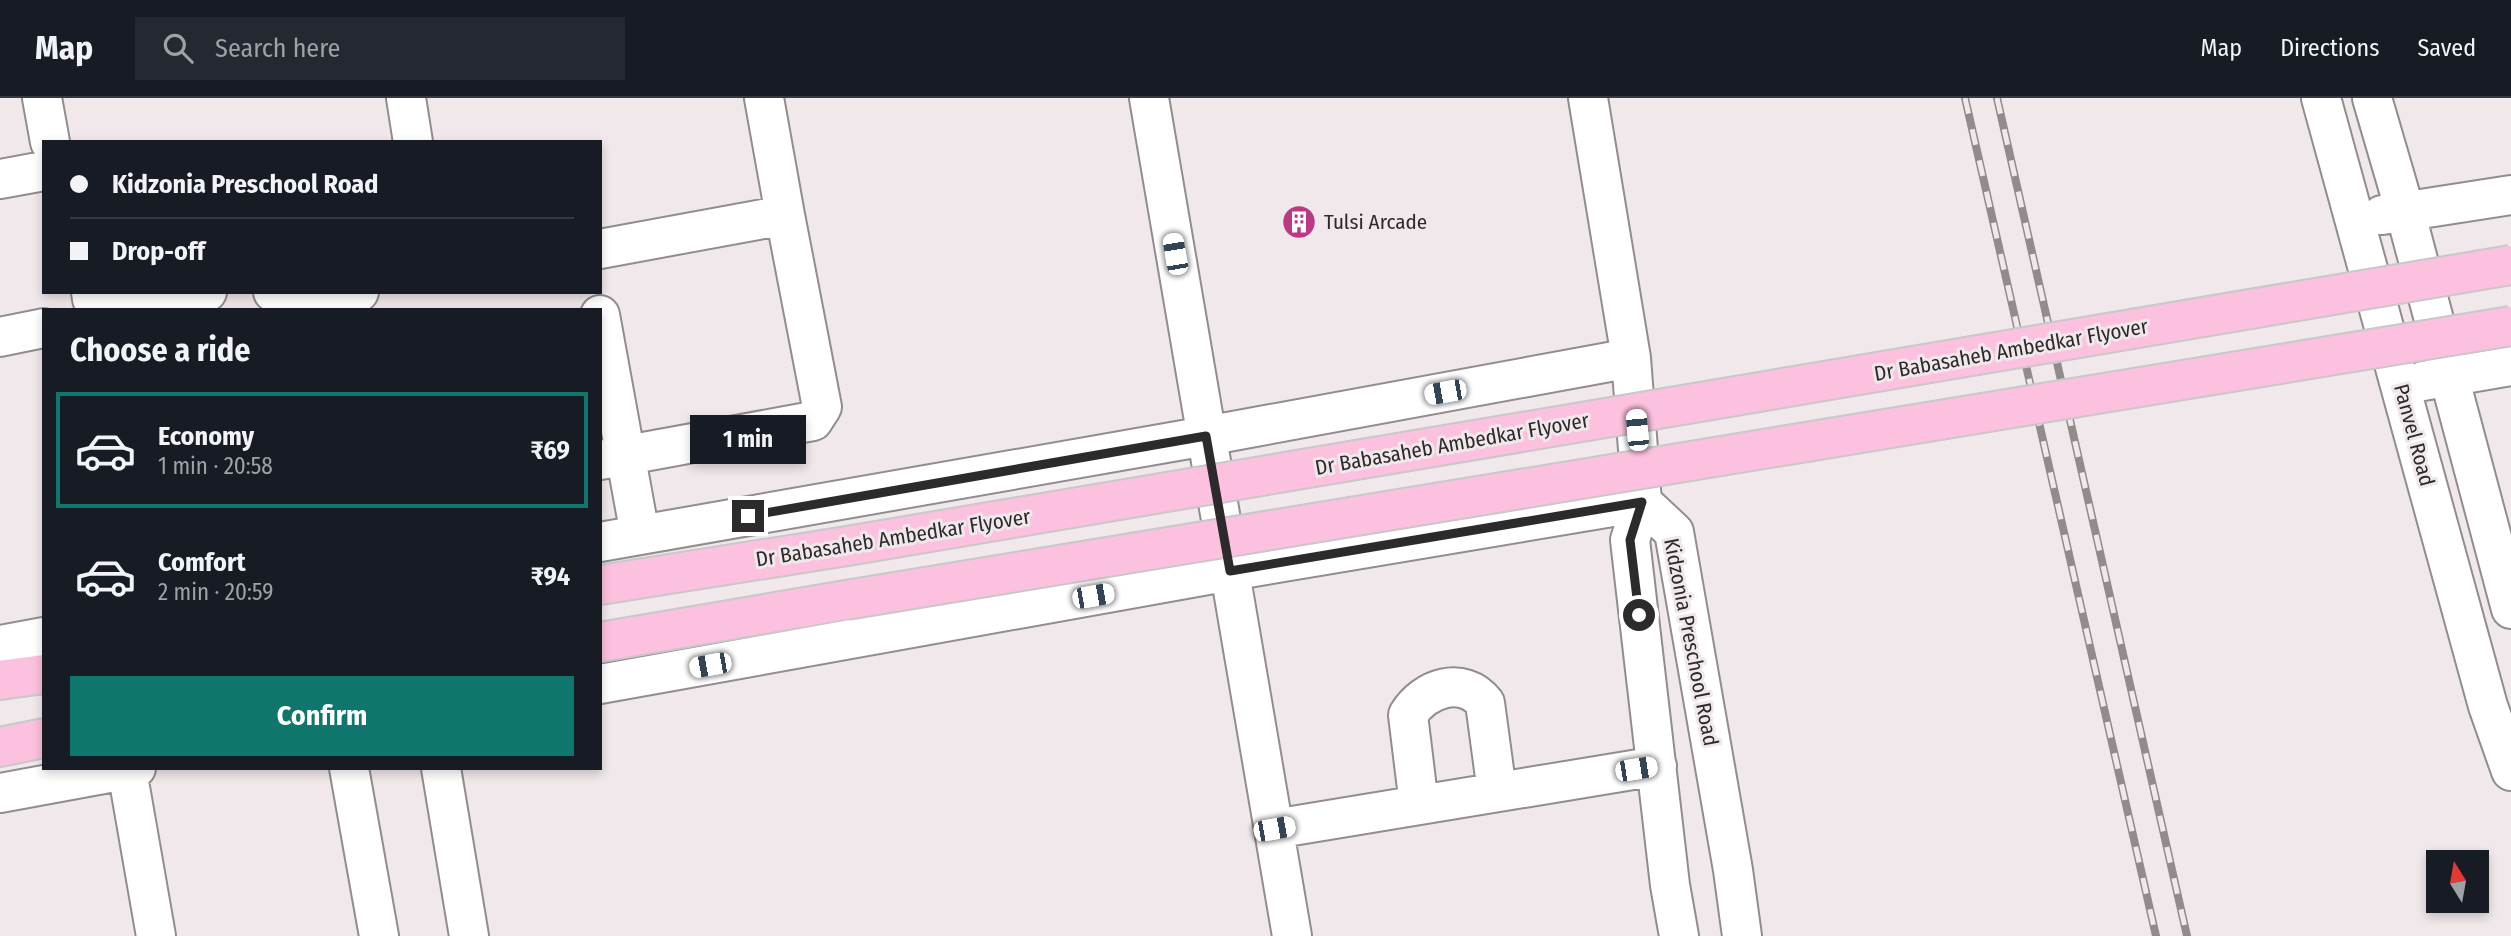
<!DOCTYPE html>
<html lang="en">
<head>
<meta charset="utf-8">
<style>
  :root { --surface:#171b24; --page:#242831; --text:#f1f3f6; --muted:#9ea1a6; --line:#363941; --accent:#0f766e }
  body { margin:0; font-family:"Fira Sans Condensed",sans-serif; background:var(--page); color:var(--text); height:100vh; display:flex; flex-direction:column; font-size:26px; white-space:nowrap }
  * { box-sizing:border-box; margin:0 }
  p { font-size:23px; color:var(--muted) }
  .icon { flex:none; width:38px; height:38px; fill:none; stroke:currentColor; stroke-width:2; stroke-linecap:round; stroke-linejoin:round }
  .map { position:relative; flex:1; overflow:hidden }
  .details { position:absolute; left:42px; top:210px; width:560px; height:462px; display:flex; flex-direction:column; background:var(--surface); border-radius:0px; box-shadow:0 4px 10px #0003 }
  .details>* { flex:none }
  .banner { position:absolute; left:42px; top:42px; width:560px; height:154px; border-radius:0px; box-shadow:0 4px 10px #0003; display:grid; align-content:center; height:154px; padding:0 28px; background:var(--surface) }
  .needle { width:46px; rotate:349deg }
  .tools { position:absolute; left:2426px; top:752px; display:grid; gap:14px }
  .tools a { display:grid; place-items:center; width:63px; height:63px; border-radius:0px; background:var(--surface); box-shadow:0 4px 10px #0003; font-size:35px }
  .end { position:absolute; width:32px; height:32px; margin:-16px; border:9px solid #2d2a2c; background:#fff; box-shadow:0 0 0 4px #fff }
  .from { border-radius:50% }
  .bubble { position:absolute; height:49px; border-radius:0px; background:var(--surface); box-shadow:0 4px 10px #0003; font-size:23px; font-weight:700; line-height:49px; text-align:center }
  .car { position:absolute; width:21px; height:42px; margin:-21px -10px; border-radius:9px; box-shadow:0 0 5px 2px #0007; background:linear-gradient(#fff 24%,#345 0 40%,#fff 0 76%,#345 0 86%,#fff 0) }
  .banner b { display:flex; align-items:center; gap:24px; height:66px; font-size:26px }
  .banner b+b { border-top:2px solid var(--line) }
  .banner i { width:18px; height:18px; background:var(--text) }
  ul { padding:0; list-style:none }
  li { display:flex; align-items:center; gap:21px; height:116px; margin:0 14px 10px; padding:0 14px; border:4px solid transparent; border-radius:0px }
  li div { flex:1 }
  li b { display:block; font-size:26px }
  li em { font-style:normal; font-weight:700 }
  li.active { border-color:var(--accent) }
  li>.icon { width:63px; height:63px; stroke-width:1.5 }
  h2 { padding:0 28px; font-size:32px; line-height:84px }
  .primary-button { display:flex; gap:14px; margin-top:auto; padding:14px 28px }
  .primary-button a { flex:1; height:80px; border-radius:0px; background:var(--accent); color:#fff; font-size:28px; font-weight:700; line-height:80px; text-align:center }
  header { display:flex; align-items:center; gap:42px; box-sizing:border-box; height:98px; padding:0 35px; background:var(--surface); border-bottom:2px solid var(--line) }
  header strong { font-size:33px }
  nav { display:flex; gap:38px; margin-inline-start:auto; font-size:24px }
  .search { width:490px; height:63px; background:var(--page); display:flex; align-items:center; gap:18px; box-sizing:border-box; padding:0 24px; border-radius:0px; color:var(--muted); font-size:26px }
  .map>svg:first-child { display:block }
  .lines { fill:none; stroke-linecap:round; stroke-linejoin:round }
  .minor-casing { stroke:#938c8f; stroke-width:42 }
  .major-casing { stroke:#c8c8c8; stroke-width:42 }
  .minor { stroke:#fff; stroke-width:38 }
  .major { stroke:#fcc1de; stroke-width:38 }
  .rail-casing { stroke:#918b8e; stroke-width:8 }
  .rail { stroke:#f0e8eb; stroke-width:5; stroke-dasharray:16; stroke-linecap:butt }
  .major-bridge-casing { stroke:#c8c8c8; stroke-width:42; stroke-linecap:butt }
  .major-bridge { stroke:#fcc1de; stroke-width:38 }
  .route { stroke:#2d2a2c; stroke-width:9 }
  .labels { text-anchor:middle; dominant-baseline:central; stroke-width:6; stroke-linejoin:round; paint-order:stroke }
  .poi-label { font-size:21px; fill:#2d2a2c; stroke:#f0e8eb; text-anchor:start }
  .street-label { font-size:21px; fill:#2d2a2c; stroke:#f0e8eb }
</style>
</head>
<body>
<header>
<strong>Map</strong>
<div class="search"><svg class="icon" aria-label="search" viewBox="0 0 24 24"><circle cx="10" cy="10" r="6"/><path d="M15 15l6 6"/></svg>Search here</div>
<nav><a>Map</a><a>Directions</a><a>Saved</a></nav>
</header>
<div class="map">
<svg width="2511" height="838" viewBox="0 0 2511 838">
  <rect width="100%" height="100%" fill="#f0e8eb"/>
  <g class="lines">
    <!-- minor casing -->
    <g class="minor-casing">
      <path id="minor" d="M42 0 50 44
        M406 0 413 44
        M1149 0 1292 838
        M1588 0 1631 260 1642 404 1630 442 1670 787 1679 838
        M2321 0 2488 608 2511 673
        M2372 0 2405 113 2511 511
        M0 81 44 73
        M2382 117 2511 97
        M600 151 785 117 764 0
        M91 194 92 201 101 209 207 194
        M273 194 301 205 359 194
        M600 217 640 437
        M0 239 44 230
        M2423 283 2511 268
        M600 362 813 323 822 309 785 117
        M1642 404 1674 434 1733 772 1742 838
        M600 444 1206 338 1631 260
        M0 547 44 539
        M600 586 1230 473 1642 404
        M349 670 379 838
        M441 670 469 838
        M127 672 156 838
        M0 695 136 670
        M1419 707 1408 617C1424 590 1463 577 1485 605L1497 694
        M1274 731 1657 668"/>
    </g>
    <!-- major casing -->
    <g class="major-casing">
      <path id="major" d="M600 487 847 448
        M600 544 846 502
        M0 582 44 576
        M0 649 44 640"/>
    </g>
    <!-- minor -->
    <use href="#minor" class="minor"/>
    <!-- major -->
    <use href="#major" class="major"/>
    <!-- rail casing -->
    <g class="rail-casing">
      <path id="rail" d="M1965 0 2156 838
        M1997 0 2187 838"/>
    </g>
    <!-- rail -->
    <use href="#rail" class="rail"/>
    <!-- major-bridge casing -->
    <g class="major-bridge-casing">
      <path id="major-bridge" d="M847 448 2511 167
        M846 502 2511 228"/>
    </g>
    <!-- major-bridge -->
    <use href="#major-bridge" class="major-bridge"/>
  </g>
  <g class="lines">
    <!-- route -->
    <path class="route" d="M748 418 1206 338 1230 473 1642 404 1630 442 1639 517"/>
  </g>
  <!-- icons -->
  <defs>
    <g id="building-disc" transform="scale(1.75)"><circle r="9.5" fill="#bb3983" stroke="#f0e8eb"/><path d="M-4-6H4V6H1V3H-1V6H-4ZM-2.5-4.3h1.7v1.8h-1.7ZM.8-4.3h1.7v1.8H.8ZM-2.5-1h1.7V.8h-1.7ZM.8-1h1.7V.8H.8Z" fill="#fff"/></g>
  </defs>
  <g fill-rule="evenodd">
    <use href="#building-disc" x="1299" y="124"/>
  </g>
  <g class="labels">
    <!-- poi labels -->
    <g class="poi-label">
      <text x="1324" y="124">Tulsi Arcade</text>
    </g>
    <!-- street labels -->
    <g class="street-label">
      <text transform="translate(2011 252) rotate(-10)">Dr Babasaheb Ambedkar Flyover</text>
      <text transform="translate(2414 337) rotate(75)">Panvel Road</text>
      <text transform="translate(1452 346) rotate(-10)">Dr Babasaheb Ambedkar Flyover</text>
      <text transform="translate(893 440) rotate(-9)">Dr Babasaheb Ambedkar Flyover</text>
      <text transform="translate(1691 544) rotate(79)">Kidzonia Preschool Road</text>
    </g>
  </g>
</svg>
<div class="tools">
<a><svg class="needle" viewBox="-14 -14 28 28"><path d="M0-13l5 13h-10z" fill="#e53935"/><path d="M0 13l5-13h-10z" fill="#9ea1a6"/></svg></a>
</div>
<i class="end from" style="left:1639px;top:517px"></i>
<i class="end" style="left:748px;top:418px"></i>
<div class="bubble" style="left:690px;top:317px;width:116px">1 min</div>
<i class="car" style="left:1175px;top:156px;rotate:350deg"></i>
<i class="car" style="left:1445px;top:294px;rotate:260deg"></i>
<i class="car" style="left:1637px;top:332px;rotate:355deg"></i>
<i class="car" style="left:1093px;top:498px;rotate:80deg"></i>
<i class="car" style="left:710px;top:567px;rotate:260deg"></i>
<i class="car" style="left:1636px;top:671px;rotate:81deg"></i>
<i class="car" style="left:1274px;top:731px;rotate:80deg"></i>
<div class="banner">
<b><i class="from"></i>Kidzonia Preschool Road</b>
<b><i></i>Drop-off</b>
</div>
<section class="details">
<h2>Choose a ride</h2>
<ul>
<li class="active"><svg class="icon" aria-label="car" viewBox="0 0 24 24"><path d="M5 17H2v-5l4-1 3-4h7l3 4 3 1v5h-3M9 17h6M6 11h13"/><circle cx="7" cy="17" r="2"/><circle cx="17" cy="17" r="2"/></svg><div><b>Economy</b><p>1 min · 20:58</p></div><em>₹69</em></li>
<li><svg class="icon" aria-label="car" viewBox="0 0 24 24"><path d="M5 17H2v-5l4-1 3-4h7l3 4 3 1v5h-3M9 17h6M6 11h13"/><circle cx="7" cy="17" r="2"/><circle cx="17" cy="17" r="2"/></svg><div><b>Comfort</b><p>2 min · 20:59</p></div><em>₹94</em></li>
</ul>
<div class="primary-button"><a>Confirm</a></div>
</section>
</div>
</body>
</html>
